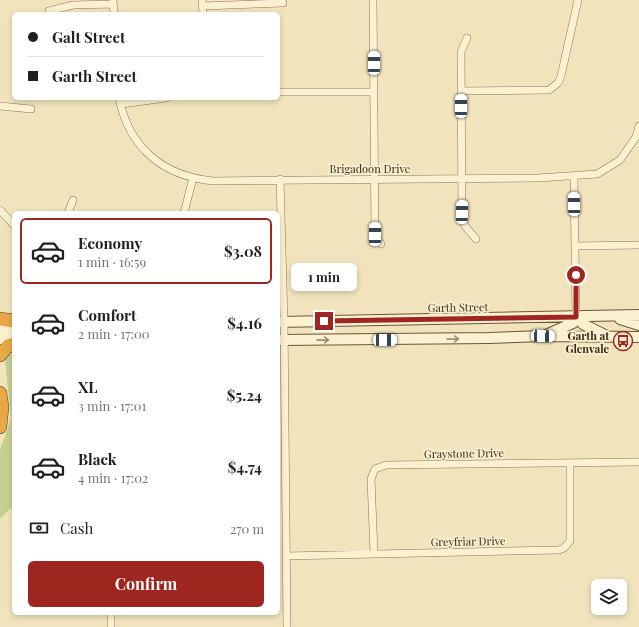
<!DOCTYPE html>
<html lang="en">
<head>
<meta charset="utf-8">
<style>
  :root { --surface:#fff; --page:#f6f6f6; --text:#202124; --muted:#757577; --line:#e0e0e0; --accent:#9e2520 }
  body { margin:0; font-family:"Playfair Display",serif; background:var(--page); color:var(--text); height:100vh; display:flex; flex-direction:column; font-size:15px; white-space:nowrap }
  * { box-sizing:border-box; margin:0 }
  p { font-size:13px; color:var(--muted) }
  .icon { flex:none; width:22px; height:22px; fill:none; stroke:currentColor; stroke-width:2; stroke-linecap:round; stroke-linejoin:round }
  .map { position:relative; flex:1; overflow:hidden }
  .sheet { position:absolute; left:12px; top:211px; width:268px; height:404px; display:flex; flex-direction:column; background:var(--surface); border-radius:6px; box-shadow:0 2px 6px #0003 }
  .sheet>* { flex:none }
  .hud { position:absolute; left:12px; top:12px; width:268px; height:88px; border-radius:6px; box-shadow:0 2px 6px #0003; display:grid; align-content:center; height:88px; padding:0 16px; background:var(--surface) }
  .buttons { position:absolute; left:591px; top:579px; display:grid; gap:8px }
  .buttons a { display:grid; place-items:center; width:36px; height:36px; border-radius:6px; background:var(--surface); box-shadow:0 2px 6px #0003; font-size:20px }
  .end { position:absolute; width:18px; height:18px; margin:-9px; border:5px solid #9e2520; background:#fff; box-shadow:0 0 0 2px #fff }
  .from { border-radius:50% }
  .bubble { position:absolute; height:28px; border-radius:6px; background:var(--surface); box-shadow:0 2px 6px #0003; font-size:13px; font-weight:700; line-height:28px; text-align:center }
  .car { position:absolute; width:12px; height:24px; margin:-12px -6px; border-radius:5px; box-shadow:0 0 3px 1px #0007; background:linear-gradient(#fff 24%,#345 0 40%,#fff 0 76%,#345 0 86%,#fff 0) }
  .hud b { display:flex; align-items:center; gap:14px; height:38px; font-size:15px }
  .hud b+b { border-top:1px solid var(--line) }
  .hud i { width:10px; height:10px; background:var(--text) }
  ul { padding:7px 0 0; list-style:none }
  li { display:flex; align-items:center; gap:12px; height:66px; margin:0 8px 6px; padding:0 8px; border:2px solid transparent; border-radius:6px }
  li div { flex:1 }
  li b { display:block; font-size:15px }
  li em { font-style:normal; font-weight:700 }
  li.selected { border-color:var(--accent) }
  li>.icon { width:36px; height:36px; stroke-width:1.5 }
  .pay { display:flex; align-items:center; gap:10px; height:44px; padding:0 16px; font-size:15px }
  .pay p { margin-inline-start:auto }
  .cta { display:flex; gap:8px; margin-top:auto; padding:8px 16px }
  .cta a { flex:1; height:46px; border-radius:6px; background:var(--accent); color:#fff; font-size:16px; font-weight:700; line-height:46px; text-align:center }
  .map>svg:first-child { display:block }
  .green { fill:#c5d090 }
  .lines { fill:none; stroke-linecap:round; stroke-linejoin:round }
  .street-casing { stroke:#8a7455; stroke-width:8 }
  .secondary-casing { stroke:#6c5438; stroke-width:12 }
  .highway-casing { stroke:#57412a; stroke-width:14 }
  .street { stroke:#fbf1d1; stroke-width:7 }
  .secondary { stroke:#fbf1d1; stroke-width:10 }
  .highway { stroke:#e8a846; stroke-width:13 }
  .oneway { stroke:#9a8e76 }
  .route { stroke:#9e2520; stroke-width:5 }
  .labels { text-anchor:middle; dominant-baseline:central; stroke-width:3.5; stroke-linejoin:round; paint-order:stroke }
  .street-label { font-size:11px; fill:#382a1b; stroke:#f8eecd }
  .poi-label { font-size:11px; font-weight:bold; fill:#382a1b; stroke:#f8eecd; text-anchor:end }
</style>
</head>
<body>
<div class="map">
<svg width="639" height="627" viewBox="0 0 639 627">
  <rect width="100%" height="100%" fill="#f1e4bd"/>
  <!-- green -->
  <path class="green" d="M14 352V505L0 519V450L11 419 5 359Z"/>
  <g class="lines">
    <!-- street casing -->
    <g class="street-casing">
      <path id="street" d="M113 0 114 14
        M202 0 203 14
        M373 0 375 234 381 244
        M203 6 283 3
        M49 11 73 5 113 4
        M467 38 461 52 462 219 465 226 476 239
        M461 91 549 90 558 83 561 76 578 0
        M278 92H374
        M119 98C129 148 163 176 213 181L538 178 597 174 620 160 636 137 639 126
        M121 104 166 98
        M0 106 31 109
        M574 177 576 317
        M280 179 284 321 287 627
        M0 210 14 225
        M68 213 73 200
        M184 213 193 178
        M575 246 639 245
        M374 553 371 479 375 469 386 465 639 462
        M286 556 559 550 564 548 570 541V463
        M111 613V627"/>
    </g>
    <!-- secondary casing -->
    <g class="secondary-casing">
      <path id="secondary" d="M620 319 639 325
        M278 322 639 315
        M0 330 14 329
        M548 334 573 323 576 317 583 324 605 335
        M0 339H14
        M278 340 489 338 543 336 639 337"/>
    </g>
    <!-- highway casing -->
    <g class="highway-casing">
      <path id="highway" d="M0 319 14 321
        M0 355 8 346 14 344
        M0 393 2 407 0 427"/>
    </g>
    <!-- street -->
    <use href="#street" class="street"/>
    <!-- secondary -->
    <use href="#secondary" class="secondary"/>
    <!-- highway -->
    <use href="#highway" class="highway"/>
  </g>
  <!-- one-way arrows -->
  <defs><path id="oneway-shaft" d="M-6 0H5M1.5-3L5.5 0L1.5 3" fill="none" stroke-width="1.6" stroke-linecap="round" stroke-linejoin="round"/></defs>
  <g class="oneway">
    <use href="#oneway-shaft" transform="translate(453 339) rotate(-1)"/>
    <use href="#oneway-shaft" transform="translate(323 340) rotate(-1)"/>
  </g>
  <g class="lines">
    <!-- route -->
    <path class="route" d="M324 321 576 317V275"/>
  </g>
  <!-- icons -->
  <defs>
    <g id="bus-ring" transform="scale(1)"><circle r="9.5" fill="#f8eecd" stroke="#9e2520" stroke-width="1.5"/><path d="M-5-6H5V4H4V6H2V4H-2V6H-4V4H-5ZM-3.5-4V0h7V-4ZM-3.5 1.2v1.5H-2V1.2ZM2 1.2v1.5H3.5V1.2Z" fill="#9e2520"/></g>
  </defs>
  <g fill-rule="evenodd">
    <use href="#bus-ring" x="623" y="341"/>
  </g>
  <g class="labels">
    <!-- street labels -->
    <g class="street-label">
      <text x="370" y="168">Brigadoon Drive</text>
      <text transform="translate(458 307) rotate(-1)">Garth Street</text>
      <text transform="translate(464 453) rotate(-1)">Graystone Drive</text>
      <text transform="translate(468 541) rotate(-1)">Greyfriar Drive</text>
    </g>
    <!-- poi labels -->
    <g class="poi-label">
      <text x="609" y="335">Garth at<tspan x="609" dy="13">Glenvale</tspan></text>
    </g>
  </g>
</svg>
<div class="buttons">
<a><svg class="icon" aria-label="layers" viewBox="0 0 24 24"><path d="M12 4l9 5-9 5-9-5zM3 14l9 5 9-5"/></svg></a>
</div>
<i class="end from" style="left:576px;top:275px"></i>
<i class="end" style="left:324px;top:321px"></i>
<div class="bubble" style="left:291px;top:263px;width:66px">1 min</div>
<i class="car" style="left:374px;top:63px;rotate:0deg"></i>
<i class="car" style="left:461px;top:106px;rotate:0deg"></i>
<i class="car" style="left:574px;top:204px;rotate:359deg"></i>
<i class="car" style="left:462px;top:212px;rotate:1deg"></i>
<i class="car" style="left:375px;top:234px;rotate:0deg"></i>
<i class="car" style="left:543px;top:336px;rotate:92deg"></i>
<i class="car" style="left:385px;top:340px;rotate:89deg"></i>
<div class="hud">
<b><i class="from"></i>Galt Street</b>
<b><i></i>Garth Street</b>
</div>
<section class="sheet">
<ul>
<li class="selected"><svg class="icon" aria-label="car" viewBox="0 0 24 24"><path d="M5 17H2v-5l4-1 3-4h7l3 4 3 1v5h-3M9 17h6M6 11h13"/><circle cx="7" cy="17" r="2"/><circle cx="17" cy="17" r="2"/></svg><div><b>Economy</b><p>1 min · 16:59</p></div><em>$3.08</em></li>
<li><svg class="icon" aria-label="car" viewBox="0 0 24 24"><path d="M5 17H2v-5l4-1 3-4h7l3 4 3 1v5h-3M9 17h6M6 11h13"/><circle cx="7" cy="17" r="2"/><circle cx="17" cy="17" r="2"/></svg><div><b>Comfort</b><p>2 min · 17:00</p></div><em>$4.16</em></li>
<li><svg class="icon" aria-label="car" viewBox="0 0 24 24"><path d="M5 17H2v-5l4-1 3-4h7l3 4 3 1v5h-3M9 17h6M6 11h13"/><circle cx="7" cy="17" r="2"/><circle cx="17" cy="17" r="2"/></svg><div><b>XL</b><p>3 min · 17:01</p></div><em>$5.24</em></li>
<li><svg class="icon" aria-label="car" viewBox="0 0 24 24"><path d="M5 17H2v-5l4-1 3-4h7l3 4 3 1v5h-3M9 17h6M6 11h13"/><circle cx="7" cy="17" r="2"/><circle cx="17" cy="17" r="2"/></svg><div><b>Black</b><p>4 min · 17:02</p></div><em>$4.74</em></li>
</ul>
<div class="pay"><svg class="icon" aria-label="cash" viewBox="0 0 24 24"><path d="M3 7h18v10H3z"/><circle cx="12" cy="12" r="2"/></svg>Cash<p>270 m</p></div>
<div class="cta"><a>Confirm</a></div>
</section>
</div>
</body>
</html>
